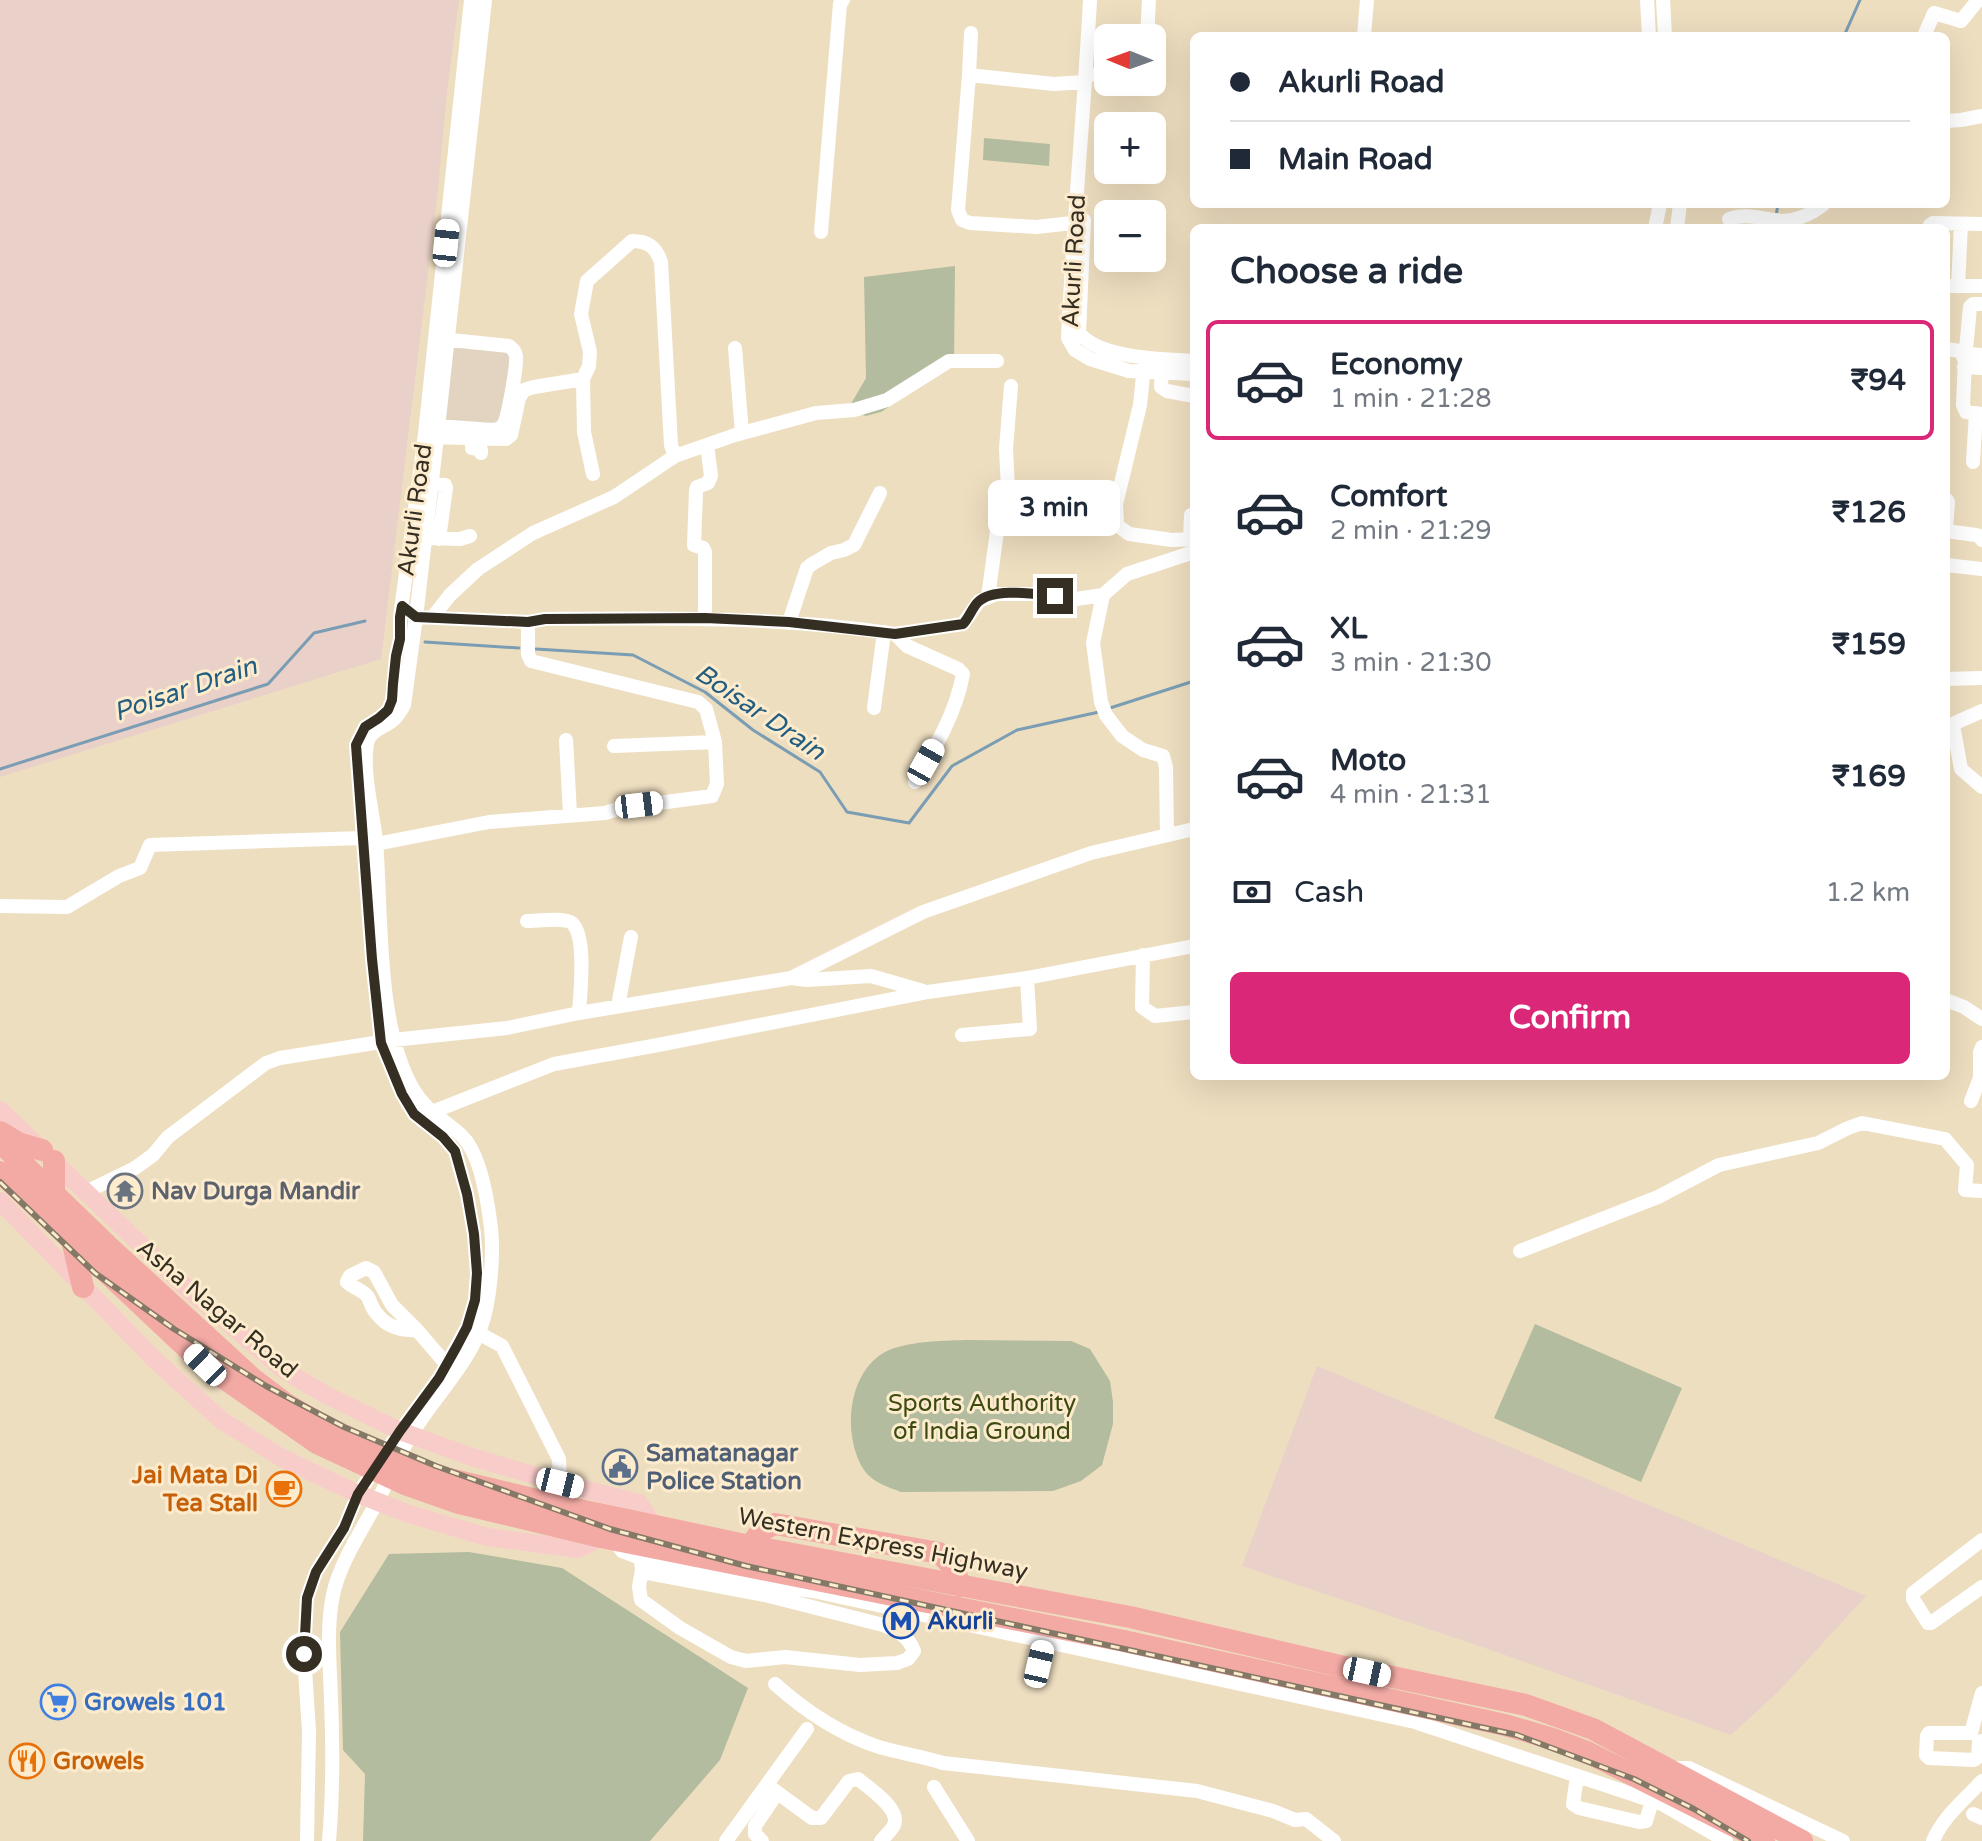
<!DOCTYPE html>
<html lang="en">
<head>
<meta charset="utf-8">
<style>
  :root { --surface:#fff; --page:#f6f6f7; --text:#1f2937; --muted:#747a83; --line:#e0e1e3; --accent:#db2777 }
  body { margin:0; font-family:"Varela Round",sans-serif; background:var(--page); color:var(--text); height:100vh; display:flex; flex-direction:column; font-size:30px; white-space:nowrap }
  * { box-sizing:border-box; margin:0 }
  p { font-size:26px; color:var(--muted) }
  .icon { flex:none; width:44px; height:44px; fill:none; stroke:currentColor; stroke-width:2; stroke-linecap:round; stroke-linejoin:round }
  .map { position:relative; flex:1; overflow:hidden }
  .panel { position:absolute; left:1190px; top:224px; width:760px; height:856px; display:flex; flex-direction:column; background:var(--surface); border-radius:12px; box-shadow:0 8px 32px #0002 }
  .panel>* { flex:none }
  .guide { position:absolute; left:1190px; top:32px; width:760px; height:176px; border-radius:12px; box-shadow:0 8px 32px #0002; display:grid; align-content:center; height:176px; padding:0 40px; background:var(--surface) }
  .needle { width:52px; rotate:271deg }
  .buttons { position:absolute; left:1094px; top:24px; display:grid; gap:16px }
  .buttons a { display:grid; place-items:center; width:72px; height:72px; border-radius:12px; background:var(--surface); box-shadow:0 8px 32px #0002; font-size:40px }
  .end { position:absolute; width:36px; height:36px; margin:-18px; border:10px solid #352e23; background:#fff; box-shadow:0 0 0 4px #fff }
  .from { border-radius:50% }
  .bubble { position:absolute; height:56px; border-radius:12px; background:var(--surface); box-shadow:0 8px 32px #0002; font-size:26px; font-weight:700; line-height:56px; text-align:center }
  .car { position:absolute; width:24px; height:48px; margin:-24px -12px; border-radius:10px; box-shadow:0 0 6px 2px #0007; background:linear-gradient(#fff 24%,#345 0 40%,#fff 0 76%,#345 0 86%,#fff 0) }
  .guide b { display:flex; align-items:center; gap:28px; height:76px; font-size:30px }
  .guide b+b { border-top:2px solid var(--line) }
  .guide i { width:20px; height:20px; background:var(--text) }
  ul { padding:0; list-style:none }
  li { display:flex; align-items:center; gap:24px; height:120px; margin:0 16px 12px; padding:0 24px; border:4px solid transparent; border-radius:12px }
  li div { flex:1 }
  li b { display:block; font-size:30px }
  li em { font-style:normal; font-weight:700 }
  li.selected { border-color:var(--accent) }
  li>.icon { width:72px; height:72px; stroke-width:1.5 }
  h2 { padding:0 40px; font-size:36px; line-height:96px }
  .pay { display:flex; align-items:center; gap:20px; height:88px; padding:0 40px; font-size:30px }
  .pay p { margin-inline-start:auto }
  .cta { display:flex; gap:16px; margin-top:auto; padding:16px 40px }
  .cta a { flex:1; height:92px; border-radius:12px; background:var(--accent); color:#fff; font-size:32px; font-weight:700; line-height:92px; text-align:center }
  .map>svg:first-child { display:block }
  .commercial { fill:#e2d4c1 }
  .industrial { fill:#e9d0c8 }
  .green { fill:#b3bc9e }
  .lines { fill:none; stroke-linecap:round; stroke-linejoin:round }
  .stream { stroke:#7a9db4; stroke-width:3 }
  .minor { stroke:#fff; stroke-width:14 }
  .major { stroke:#f8ccc9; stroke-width:18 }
  .highway { stroke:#f3aaa5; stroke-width:22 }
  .rail-casing { stroke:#847966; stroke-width:6 }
  .rail { stroke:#fcebcd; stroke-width:3; stroke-dasharray:9; stroke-linecap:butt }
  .route { stroke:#352e23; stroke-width:10 }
  .labels { text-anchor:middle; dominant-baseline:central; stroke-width:6; stroke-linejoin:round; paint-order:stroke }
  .street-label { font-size:24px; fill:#352e23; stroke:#fcebcd }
  .worship-label { font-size:24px; font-weight:bold; fill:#5b616d; stroke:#fcebcd; text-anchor:start }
  .park-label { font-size:24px; fill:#3c490f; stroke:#fcebcd }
  .service-label { font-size:24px; font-weight:bold; fill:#4e5e75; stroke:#fcebcd; text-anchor:start }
  .food-label { font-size:24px; font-weight:bold; fill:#c56008; stroke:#fcebcd; text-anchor:end }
  .transit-label { font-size:24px; font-weight:bold; fill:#164399; stroke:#fcebcd; text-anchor:start }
  .shop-label { font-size:24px; font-weight:bold; fill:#366cbe; stroke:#fcebcd; text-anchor:start }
  .water-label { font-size:26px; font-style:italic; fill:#235d7f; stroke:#fcebcd }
</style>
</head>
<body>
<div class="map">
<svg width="1982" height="1841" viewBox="0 0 1982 1841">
  <rect width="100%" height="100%" fill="#eedec0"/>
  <!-- commercial -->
  <path class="commercial" d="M452 335 509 340 510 421 441 430Z"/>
  <!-- industrial -->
  <path class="industrial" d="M0 0H459L447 92 437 199 381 659 0 777Z
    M1317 1366 1866 1596 1778 1692 1731 1735 1485 1648 1242 1566Z"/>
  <!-- green -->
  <path class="green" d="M984 138 1050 144 1049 166 983 160Z
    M955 266 954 365 881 412 866 416 854 412 852 402 866 378 864 277Z
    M1535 1324 1682 1388 1641 1482 1494 1418Z
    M965 1340 1071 1341 1090 1349 1110 1381 1113 1402V1424L1102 1465 1081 1481 1053 1491 901 1492C888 1487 872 1482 864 1470 842 1436 847 1373 885 1352 907 1341 941 1341 965 1340Z
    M469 1552 562 1568 748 1688 720 1760 650 1841H363L365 1774 343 1750 340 1632 389 1554Z"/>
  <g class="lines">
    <!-- stream -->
    <path class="stream" d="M1844 36 1860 0
      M1776 216 1778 204
      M425 642 519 648
      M536 649 633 655 705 692 753 730 820 772 847 812 909 823 952 766 1017 730 1099 712
      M1110 708 1194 681
      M0 769 268 684 314 633 365 621"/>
    <!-- minor -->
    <path class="minor" d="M1090 0C1084 113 1073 225 1068 338L1075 350 1090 359 1129 371 1194 374
      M1647 0 1649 36
      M1663 0 1665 36
      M1364 36 1367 0
      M1924 36 1934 13 1961 21 1978 0
      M1147 38 1149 0
      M1086 74 1108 75
      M969 75 971 33
      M1946 121 1961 120 1982 116
      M1729 219C1745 213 1759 218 1775 220 1792 223 1810 215 1824 204
      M1084 220 1079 333C1100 359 1163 359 1194 361
      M1082 222 1036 227 970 223 962 220 958 210 969 75 1054 84 1085 82
      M1655 228 1660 204
      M1677 228 1680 204
      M1930 228V225L1933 223 1982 224
      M821 232 840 4 843 0
      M1946 286H1982
      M1958 286 1961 224
      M735 348 742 433
      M1946 349 1960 351 1965 360 1963 405 1966 412 1982 414
      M1966 354 1982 355
      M1965 360 1970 307 1973 304H1982
      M1144 366 1140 405 1116 504 1117 525 1129 534 1172 540 1194 539
      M1162 367 1161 387 1167 391 1194 396
      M1964 367 1982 368
      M438 426 492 430C497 429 499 430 503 425 508 419 517 366 516 356 515 350 513 350 509 346L441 339
      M429 437 506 439 511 435 519 398 524 390 534 387 583 379
      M472 439V448L481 450V453
      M1973 462 1976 413
      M593 474 584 432 583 379 589 366 590 352 581 314 587 281 632 241C648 241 656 247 661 262L671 445 675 456
      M432 484 445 485 446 488 439 539
      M1946 499 1948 502 1946 528
      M1946 531 1976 535 1980 536 1982 540
      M431 538 460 539 470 536
      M1190 540 1191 515
      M1946 565 1982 569
      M1103 595 1093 643 1101 702 1106 715 1122 736 1143 750 1163 756 1166 767 1167 835
      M988 597 998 524 1006 519 1009 509 1006 449 1011 386
      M409 611 416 617 528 622 545 619C662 618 779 616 895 634L907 646 958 669 963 674C956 713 935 748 915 782
      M432 618 450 595 478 569 533 533 614 497 675 456 735 435 816 413 854 410 887 400 949 361H997
      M705 618V552L703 548 694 545 696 491 697 487 708 483 711 476 707 445
      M789 622 807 568 812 564 831 553 844 550 854 545 880 493
      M895 634 963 624 979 601 997 594H1034L1076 599 1103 595 1127 574 1194 552
      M1946 679 1982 678
      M874 708 884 632
      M1953 725 1961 769 1982 787
      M1946 727 1982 711
      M566 740 570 814
      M614 746 715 742
      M376 844 489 822 605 813 621 808 712 796 717 784 715 742 706 709 698 702 531 661 528 654V622
      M0 906 67 907 119 876 140 868 150 845 362 838
      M527 921C537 921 565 917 572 923 587 936 580 995 579 1013
      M1143 955 1142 1007 1155 1016 1194 1012
      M791 978 807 980 871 976 923 991
      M1946 1000 1964 1007 1982 1019
      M618 1006 631 937
      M962 1035 1030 1029 1027 978
      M1971 1101 1980 1078V1052L1982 1047
      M432 1112 554 1064 658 1045 928 992 1027 978 1194 946
      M86 1192 135 1168 153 1155 168 1137 266 1063 280 1058 393 1040 507 1028 579 1013 791 978 923 912 1091 853 1194 829
      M1520 1251 1658 1197 1719 1165 1818 1143 1848 1128 1862 1123 1945 1139 1967 1165 1965 1190 1982 1191
      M471 1329 502 1346 559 1459 561 1506
      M417 1330C402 1331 387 1327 377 1314 372 1309 371 1303 368 1297 363 1290 353 1288 347 1282L350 1276 366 1268 374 1272 392 1305 417 1330 447 1365
      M1982 1540 1913 1593V1599L1928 1623H1931L1982 1587
      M616 1543 622 1551 640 1558 768 1585 813 1591 1415 1722 1662 1804 1726 1841
      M641 1561 642 1570 648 1573 765 1595 767 1587
      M642 1570 639 1587 641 1600 680 1628 731 1657 746 1661 785 1657 860 1665 897 1663 908 1659 914 1651C908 1635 897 1631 883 1625L765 1595
      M1035 1681 1046 1635
      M775 1684C804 1710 838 1733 876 1746 898 1753 921 1756 943 1763L1197 1791 1273 1811 1295 1820 1306 1819 1334 1841
      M1982 1693 1971 1733H1929L1927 1736 1926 1755 1929 1758 1974 1760 1978 1757 1979 1742 1982 1741
      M1669 1768H1689L1843 1841
      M1577 1776 1573 1804 1579 1808 1639 1822 1646 1821 1652 1801
      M767 1785 812 1818H821L849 1781 858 1779C869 1788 901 1809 894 1825 892 1830 885 1836 881 1841
      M934 1787 968 1841
      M1973 1814 1982 1818
      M307 1841 309 1732 304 1654 307 1598 316 1572 344 1528 358 1494 400 1431 439 1378 467 1327 475 1300 477 1273 474 1234 467 1194 455 1151 443 1137 414 1114 402 1094 381 1043 372 959 356 745 365 727 379 718 388 710 392 700 396 656 400 639V617L425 434 471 0
      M329 1841C333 1794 333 1747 331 1699 330 1665 326 1629 333 1595 338 1568 358 1536 372 1511 386 1487 396 1459 411 1435 432 1400 463 1370 479 1332 490 1306 494 1257 491 1228 488 1203 481 1154 462 1136 444 1119 426 1112 413 1089 376 1025 382 916 376 841 373 812 362 773 367 743 370 730 384 728 393 720 398 716 401 710 404 705L416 617 437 437 485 0
      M726 1841 807 1729
      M762 1841 755 1834V1826L777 1793
      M1933 1841C1942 1818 1965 1799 1982 1781"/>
    <!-- major -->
    <path class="major" d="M0 1110 182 1284 284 1370 326 1395 400 1431 472 1457 560 1483 639 1503 653 1525
      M0 1201 155 1360 221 1420 282 1458 358 1494 409 1514 487 1537 578 1549 601 1537"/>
    <!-- highway -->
    <path class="highway" d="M0 1132 18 1143 42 1150
      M0 1142 108 1246 253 1379 286 1404 315 1421 389 1458 441 1477 561 1506 750 1546 1130 1617 1340 1666 1526 1705 1593 1729 1802 1841
      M54 1161V1195
      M0 1172 205 1365 317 1443 405 1484 459 1503 601 1537 1124 1641 1505 1725 1553 1739 1587 1752 1764 1841
      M72 1240 83 1287
      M750 1546 762 1530 775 1524 939 1553C951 1563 956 1571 960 1586"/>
    <!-- rail casing -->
    <g class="rail-casing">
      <path id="rail" d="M0 1182 95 1273 174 1329 266 1386 344 1427 436 1466 610 1529 746 1566 1517 1735 1634 1779 1694 1809 1748 1841"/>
    </g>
    <!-- rail -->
    <use href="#rail" class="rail"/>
  </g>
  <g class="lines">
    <!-- route -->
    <path class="route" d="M304 1654 307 1598 316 1572 344 1528 358 1494 400 1431 439 1378 457 1346 467 1327 475 1300 477 1273 474 1234 467 1194 455 1151 443 1137 414 1114 402 1094 381 1043 372 959 356 745 365 727 379 718 388 710 392 700 393 684 396 656 400 639V617L402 606 416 617 528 622 545 619 705 618 789 622 895 634 963 624C969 618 972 608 978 602 993 587 1035 594 1055 596"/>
  </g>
  <!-- icons -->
  <defs>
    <g id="temple-ring" transform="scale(1.8)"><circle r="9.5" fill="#fcebcd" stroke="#6b7280" stroke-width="1.5"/><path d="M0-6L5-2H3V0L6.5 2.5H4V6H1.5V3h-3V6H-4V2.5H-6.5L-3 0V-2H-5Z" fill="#6b7280"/></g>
    <g id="civic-ring" transform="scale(1.8)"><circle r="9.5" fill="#fcebcd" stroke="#5c6f8a" stroke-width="1.5"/><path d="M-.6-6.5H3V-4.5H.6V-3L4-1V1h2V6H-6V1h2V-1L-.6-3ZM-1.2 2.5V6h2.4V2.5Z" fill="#5c6f8a"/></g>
    <g id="cafe-ring" transform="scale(1.8)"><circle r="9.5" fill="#fcebcd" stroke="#e8710a" stroke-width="1.5"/><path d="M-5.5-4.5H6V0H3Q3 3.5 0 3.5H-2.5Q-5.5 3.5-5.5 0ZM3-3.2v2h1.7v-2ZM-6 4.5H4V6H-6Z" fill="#e8710a"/></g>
    <g id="metro-ring" transform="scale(1.8)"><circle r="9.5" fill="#fcebcd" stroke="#1a4fb4" stroke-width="1.5"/><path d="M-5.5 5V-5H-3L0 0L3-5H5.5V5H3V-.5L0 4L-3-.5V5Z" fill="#1a4fb4"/></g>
    <g id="supermarket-ring" transform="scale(1.8)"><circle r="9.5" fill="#fcebcd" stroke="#3f7fe0" stroke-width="1.5"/><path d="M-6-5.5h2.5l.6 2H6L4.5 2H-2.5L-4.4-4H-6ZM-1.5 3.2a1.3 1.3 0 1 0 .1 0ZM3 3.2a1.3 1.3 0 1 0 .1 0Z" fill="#3f7fe0"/></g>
    <g id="restaurant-ring" transform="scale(1.8)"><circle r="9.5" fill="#fcebcd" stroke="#e8710a" stroke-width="1.5"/><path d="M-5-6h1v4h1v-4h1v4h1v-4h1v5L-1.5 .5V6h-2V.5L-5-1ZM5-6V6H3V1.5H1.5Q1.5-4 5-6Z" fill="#e8710a"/></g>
  </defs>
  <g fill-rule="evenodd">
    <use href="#temple-ring" x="125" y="1191"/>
    <use href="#civic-ring" x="620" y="1467"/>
    <use href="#cafe-ring" x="284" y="1489"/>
    <use href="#metro-ring" x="901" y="1621"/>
    <use href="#supermarket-ring" x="58" y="1702"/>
    <use href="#restaurant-ring" x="27" y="1761"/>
  </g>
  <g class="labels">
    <!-- street labels -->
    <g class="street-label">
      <text transform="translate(1074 261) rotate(-87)">Akurli Road</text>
      <text transform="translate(415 510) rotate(-82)">Akurli Road</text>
      <text transform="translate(217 1309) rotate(40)">Asha Nagar Road</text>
      <text transform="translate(883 1544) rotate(11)">Western Express Highway</text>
    </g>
    <!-- worship labels -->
    <g class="worship-label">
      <text x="151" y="1191">Nav Durga Mandir</text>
    </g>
    <!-- park labels -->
    <g class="park-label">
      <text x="982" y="1403">Sports Authority<tspan x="982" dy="28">of India Ground</tspan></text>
    </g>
    <!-- service labels -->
    <g class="service-label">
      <text x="646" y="1453">Samatanagar<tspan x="646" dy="28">Police Station</tspan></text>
    </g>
    <!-- food labels -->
    <g class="food-label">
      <text x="258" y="1475">Jai Mata Di<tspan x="258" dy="28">Tea Stall</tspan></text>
      <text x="53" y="1761" text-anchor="start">Growels</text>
    </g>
    <!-- transit labels -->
    <g class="transit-label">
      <text x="927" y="1621">Akurli</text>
    </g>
    <!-- shop labels -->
    <g class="shop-label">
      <text x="84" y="1702">Growels 101</text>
    </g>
    <!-- water labels -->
    <g class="water-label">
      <text transform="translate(185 689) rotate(-19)">Poisar Drain</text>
      <text transform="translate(760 712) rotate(34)">Boisar Drain</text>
    </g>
  </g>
</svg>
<div class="buttons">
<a><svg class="needle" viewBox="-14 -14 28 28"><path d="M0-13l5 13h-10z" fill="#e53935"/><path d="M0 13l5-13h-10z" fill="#747a83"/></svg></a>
<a>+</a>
<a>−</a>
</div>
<i class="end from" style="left:304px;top:1654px"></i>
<i class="end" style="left:1055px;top:596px"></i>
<div class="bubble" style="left:988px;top:480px;width:132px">3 min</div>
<i class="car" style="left:446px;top:243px;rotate:6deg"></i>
<i class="car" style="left:926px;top:762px;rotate:29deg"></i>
<i class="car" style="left:639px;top:805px;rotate:83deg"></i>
<i class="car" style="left:205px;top:1365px;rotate:314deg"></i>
<i class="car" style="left:560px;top:1483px;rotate:104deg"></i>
<i class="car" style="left:1039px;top:1664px;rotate:13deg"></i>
<i class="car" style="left:1367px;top:1672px;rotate:102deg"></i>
<div class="guide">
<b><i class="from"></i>Akurli Road</b>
<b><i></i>Main Road</b>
</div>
<section class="panel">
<h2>Choose a ride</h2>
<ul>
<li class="selected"><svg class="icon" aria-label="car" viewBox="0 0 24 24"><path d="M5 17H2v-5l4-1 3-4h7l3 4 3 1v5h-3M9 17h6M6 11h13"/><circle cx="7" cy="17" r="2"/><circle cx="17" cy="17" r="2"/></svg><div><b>Economy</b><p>1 min · 21:28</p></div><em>₹94</em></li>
<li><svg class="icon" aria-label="car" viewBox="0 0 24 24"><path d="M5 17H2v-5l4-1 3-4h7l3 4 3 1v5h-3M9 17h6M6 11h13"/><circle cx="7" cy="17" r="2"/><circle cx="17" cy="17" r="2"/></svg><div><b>Comfort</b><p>2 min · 21:29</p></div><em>₹126</em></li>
<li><svg class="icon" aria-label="car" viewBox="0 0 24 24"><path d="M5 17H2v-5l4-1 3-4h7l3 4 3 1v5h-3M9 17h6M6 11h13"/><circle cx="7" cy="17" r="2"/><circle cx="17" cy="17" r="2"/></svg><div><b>XL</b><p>3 min · 21:30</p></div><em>₹159</em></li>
<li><svg class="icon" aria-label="car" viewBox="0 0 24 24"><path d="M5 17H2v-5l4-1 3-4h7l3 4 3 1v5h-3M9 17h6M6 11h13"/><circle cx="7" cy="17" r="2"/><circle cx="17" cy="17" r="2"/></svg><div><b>Moto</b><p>4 min · 21:31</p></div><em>₹169</em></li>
</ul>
<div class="pay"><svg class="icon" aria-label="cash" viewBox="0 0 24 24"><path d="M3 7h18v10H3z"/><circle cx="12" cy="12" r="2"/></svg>Cash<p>1.2 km</p></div>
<div class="cta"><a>Confirm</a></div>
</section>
</div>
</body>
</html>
